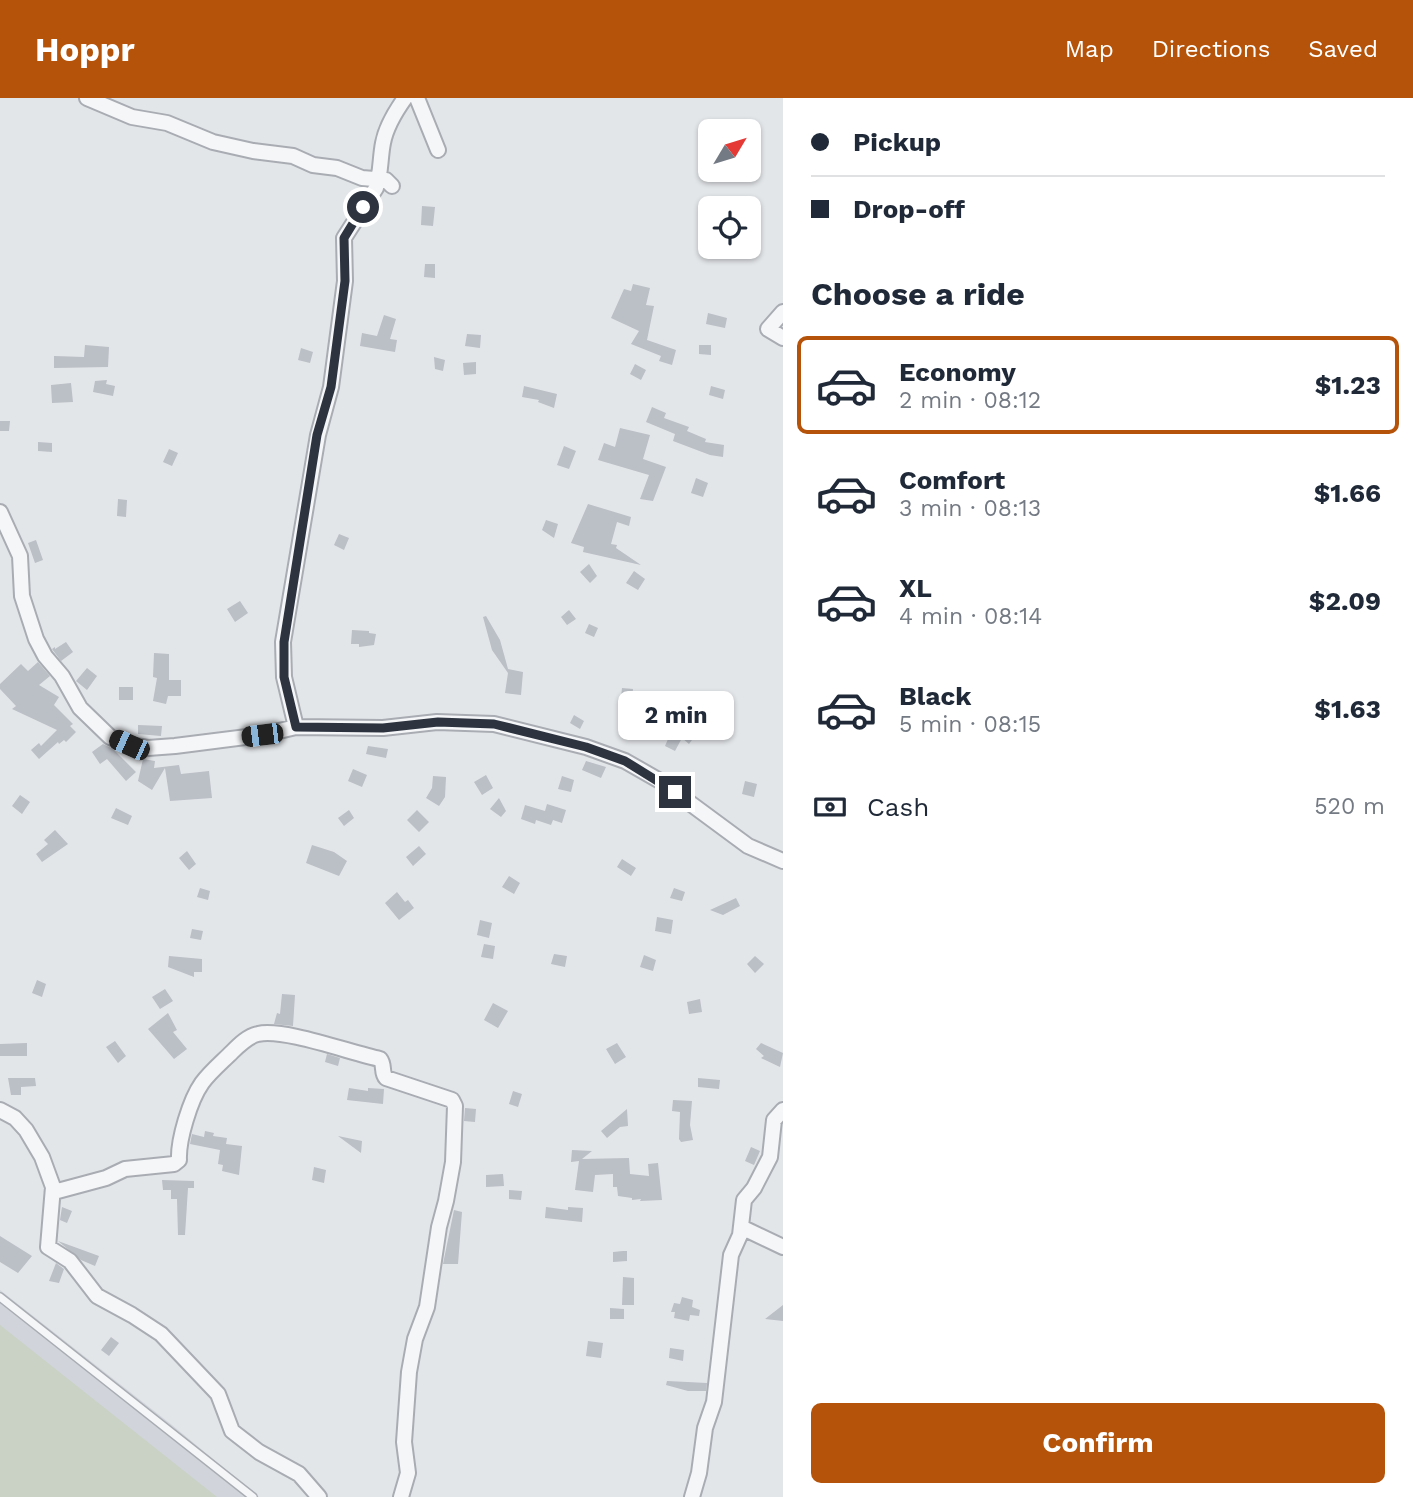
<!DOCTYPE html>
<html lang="en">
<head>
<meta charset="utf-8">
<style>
  :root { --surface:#fff; --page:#f2f2f3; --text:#1f2937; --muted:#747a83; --line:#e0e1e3; --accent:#b45309 }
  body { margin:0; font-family:"Work Sans",sans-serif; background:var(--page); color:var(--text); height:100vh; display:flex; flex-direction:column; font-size:26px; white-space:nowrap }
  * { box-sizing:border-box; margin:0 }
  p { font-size:23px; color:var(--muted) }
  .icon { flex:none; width:38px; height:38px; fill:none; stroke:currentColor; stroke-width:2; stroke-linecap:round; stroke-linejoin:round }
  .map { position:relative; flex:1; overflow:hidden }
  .drawer { display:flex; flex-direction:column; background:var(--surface); width:630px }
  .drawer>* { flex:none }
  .top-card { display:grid; align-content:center; height:154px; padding:0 28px; background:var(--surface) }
  .needle { width:46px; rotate:52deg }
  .fabs { position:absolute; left:698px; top:21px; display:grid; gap:14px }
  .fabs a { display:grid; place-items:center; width:63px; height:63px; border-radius:10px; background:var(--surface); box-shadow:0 2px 5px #0004; font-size:35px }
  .end { position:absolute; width:32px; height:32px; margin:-16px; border:9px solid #2d3440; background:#fff; box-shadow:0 0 0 4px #fff }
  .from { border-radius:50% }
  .bubble { position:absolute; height:49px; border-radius:10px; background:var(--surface); box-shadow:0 2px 5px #0004; font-size:23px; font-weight:700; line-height:49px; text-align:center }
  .car { position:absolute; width:21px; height:42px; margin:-21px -10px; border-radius:9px; box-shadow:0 0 5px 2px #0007; background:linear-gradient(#222 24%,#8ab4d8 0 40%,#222 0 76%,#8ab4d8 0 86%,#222 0) }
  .top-card b { display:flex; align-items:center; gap:24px; height:66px; font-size:26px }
  .top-card b+b { border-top:2px solid var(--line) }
  .top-card i { width:18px; height:18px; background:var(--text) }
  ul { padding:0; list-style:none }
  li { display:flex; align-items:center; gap:21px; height:98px; margin:0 14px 10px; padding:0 14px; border:4px solid transparent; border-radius:10px }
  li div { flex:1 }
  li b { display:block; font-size:26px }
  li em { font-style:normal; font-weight:700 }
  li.active { border-color:var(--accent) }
  li>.icon { width:63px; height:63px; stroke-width:1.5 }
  h2 { padding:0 28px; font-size:32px; line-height:84px }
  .pay { display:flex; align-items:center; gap:18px; height:77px; padding:0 28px; font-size:26px }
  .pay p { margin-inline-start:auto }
  .primary-button { display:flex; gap:14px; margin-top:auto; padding:14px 28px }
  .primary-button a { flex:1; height:80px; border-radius:10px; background:var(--accent); color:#fff; font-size:28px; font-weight:700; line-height:80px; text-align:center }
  header { display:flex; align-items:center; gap:42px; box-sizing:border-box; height:98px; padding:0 35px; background:var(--accent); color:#fff }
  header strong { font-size:33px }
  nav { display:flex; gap:38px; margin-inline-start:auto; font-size:24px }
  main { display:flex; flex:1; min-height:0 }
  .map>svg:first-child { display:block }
  .built { fill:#d1d5db }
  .green { fill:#c9d2c5 }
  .building { fill:#bbbfc6 }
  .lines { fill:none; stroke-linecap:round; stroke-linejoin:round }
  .lane-casing { stroke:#a9adb3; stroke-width:10 }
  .street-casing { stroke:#a9adb3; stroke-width:18 }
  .lane { stroke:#f5f6f8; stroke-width:7 }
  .street { stroke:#f5f6f8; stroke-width:14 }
  .route { stroke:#2d3440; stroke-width:9 }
</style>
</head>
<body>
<header>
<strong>Hoppr</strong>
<nav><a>Map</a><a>Directions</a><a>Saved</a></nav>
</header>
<main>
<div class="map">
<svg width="783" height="1399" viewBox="0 0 783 1399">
  <rect width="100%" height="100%" fill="#e3e6e9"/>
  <!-- built -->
  <path class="built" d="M0 1192 172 1327 259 1399H0Z"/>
  <!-- green -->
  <path class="green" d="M0 1227 217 1399H0Z"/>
  <!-- building -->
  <path class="building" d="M422 108 435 109 433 128 421 127Z
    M425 166H435V180L424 179Z
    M633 186 650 190 646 207 654 208 647 242 676 252 672 267 659 263 661 258 631 246 639 233 611 220 624 191 631 193Z
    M708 215 727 220 725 230 706 226Z
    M384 217 396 221 390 241 397 242 395 254 360 248 362 235 377 238Z
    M467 236 481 237 480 250 465 248Z
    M85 247 109 249 108 269 54 270V258L84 259Z
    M699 247H711V257L699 256Z
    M301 250 313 254 310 265 298 262Z
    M434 259 445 262 443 273 435 271Z
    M476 264V276L464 277 463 265Z
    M635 266 646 272 641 282 630 276Z
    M107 282 106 286 115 288 113 298 93 294 95 283Z
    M71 285 73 304 52 305 51 287Z
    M524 288 557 296 554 310 538 304 539 302 522 299Z
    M711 288 725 292 723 301 709 297Z
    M652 309 666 315 664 320 689 329 687 333 706 341 705 344 724 347 723 359 710 357 673 343 675 336 646 324Z
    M0 323H10L9 333H0Z
    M620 330 650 337 643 361 666 369 653 403 640 401 649 377 598 362 604 345 615 349Z
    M38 344 52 345V354L38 353Z
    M564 348 576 353 569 371 557 367Z
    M169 351 178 355 172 368 163 364Z
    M696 380 708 385 703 399 691 395Z
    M118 401 127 402 126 419 117 418Z
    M588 406 631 419 629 428 617 424 611 446 617 447 616 450 641 467 583 454 584 449 571 445Z
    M546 422 558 426 554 440 542 432Z
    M339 436 349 440 344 452 334 447Z
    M36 442 43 462 35 465 28 445Z
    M589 466 597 478 590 485 580 474Z
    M634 473 645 481 638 492 626 485Z
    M240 503 248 515 235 524 227 511Z
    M569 512 576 521 567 527 561 519Z
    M486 518 500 542 508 571 523 574 521 597 505 595 508 575 492 552 483 519Z
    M589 526 598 530 594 539 585 535Z
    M352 532 369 533V535L376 536 374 547 359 549V546H351Z
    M66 544 73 554 61 563 52 551 55 549V551Z
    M154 555 169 556V582H181V598H168L166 606 153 603 157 580 153 579Z
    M38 564 50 578 39 587 59 599 54 607 73 626 70 628 76 634 66 644 64 642 59 646 58 644 39 661 31 652 39 645 41 648 57 632 12 611 16 608 0 591V586L21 566 28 573Z
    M87 570 97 578 87 592 76 583Z
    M119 589H133V602H119Z
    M622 590 633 591 632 600 621 599Z
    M574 617 584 623 580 631 570 625Z
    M688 621 700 631 689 646 682 640 675 653 665 648 668 641 652 633 657 625 677 636Z
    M138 627 162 628 161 638 138 636Z
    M103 646 113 651 136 674 126 683 107 661 100 666 92 654Z
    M368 648 388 651 386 660 366 656Z
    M143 661 155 663 154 670 179 667 181 676 209 673 212 700 170 703 165 670 152 692 138 683Z
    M586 663 606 669 601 680 582 672Z
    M353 671 367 677 362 689 348 683Z
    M486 677 493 690 482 697 474 684Z
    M433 678 446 679 445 699 439 708 426 700 432 690Z
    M562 678 574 682 571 694 558 691Z
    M745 683 757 686 754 699 742 696Z
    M20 697 30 704 22 716 12 708Z
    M499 700 506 713 501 719 490 711Z
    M547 706 566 712 562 725 553 722 551 727 536 722 535 726 521 721 525 707 545 713Z
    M116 710 132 718 128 727 111 720Z
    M349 712 354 720 344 728 338 720Z
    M417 712 429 724 419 734 407 722Z
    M55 732 68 746 42 764 36 756 48 746 44 742Z
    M312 747 334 754 347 763 339 778 306 765Z
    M419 748 426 756 413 768 406 759Z
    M187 753 196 766 189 772 179 760Z
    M622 761 636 770 631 778 617 769Z
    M509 778 520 785 514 796 502 789Z
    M200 790 210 793 208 802 197 799Z
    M674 790 685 794 682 803 670 800Z
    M397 794 405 804 408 802 414 810 399 822 385 805Z
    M736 800 740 808 723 817 710 812Z
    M657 819 673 822 671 836 655 833Z
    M480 822 492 825 489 840 477 837Z
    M192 831 203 833 201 842 190 840Z
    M484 846 495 848 493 861 481 859Z
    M554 856 567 858 565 869 551 866Z
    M644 857 656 862 653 873 640 869Z
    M169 858 202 861V874H194V879L168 869Z
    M755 858 764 866 755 875 747 866Z
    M37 882 46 886 42 899 32 895Z
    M165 891 173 903 160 911 152 899Z
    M282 896 295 897 293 928 274 926 277 915 280 916Z
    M700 901 702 914 689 916 687 904Z
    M493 905 508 913 498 930 484 922Z
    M168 915 177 932 173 934 187 951 174 961 148 931Z
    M115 943 126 958 118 965 106 949Z
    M27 945V958H0V946Z
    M617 945 626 959 615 966 606 951Z
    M761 945 783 955 780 969 761 960 764 958 756 951Z
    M327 956 340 960 338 968 325 964Z
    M8 980H35L36 988 21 989V997H11Z
    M698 980 720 982 719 991 698 989Z
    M349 990 368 993V990L384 991 383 1006 347 1002Z
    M513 993 522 996 518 1009 509 1006Z
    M673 1002 692 1003 690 1027 693 1042 681 1044 679 1041 680 1014 672 1013Z
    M465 1010 476 1011 475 1024 464 1023Z
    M627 1011 628 1028 620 1029 607 1040 601 1033Z
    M205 1033 214 1035 213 1038 227 1040 226 1046 242 1048 239 1077 222 1073 223 1067 218 1066 220 1052 190 1046 192 1036 204 1039Z
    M338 1038 362 1043 361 1055Z
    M751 1049 760 1053 754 1067 745 1063Z
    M572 1052 592 1053 582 1061 629 1060 630 1076 649 1078 648 1066 658 1065 662 1102 640 1103 641 1101 632 1102V1100L618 1098 617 1089H613V1076L595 1077 593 1094 575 1092 579 1063 571 1064Z
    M314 1069 326 1072 324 1085 312 1082Z
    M503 1076 504 1088 486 1089V1077Z
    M162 1082 194 1083V1090H188L185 1137H178L177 1101H171V1092H163Z
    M509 1092 522 1093 521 1102 509 1101Z
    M62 1109 72 1113 67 1125 60 1122Z
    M546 1109 568 1112V1109L583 1110 582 1124 545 1120Z
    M454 1112 462 1114 458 1166H443Z
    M0 1138 32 1158 18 1175 0 1164Z
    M58 1143 99 1158 95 1168 81 1162Z
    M623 1153H627V1163L613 1164V1154Z
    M56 1165 64 1171 59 1185 49 1183Z
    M623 1179 634 1180V1207H622Z
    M682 1199 693 1202 692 1209 700 1212 699 1218 690 1217 689 1223 674 1220 675 1214H671L674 1205 680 1206Z
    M783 1207V1223L765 1221Z
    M610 1210 624 1211V1221H610Z
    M111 1239 119 1245 109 1258 101 1252Z
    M588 1243 603 1245 601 1260 586 1258Z
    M670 1250 684 1252 683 1263 669 1260Z
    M667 1283 707 1285 706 1293H688L666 1287Z"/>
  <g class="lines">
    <!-- lane casing -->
    <g class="lane-casing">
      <path id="lane" d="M0 1199 253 1399"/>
    </g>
    <!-- street casing -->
    <g class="street-casing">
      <path id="street" d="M87 0 132 19 167 25 213 44 253 53 293 58 313 67 337 70 362 80 386 82 392 88
        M417 0 438 52
        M783 214 768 231 783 240
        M0 414 20 458 22 498 36 541 45 558 62 578 80 610 110 639 129 647 148 650 175 648 262 637 296 629 383 630 437 624 494 626 586 649 625 663 660 683 748 748 783 763
        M296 629 284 579 283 544 318 337 331 289 345 183 344 140 376 90C381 76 380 60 383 45 386 29 395 14 405 0
        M0 1012 15 1020 26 1032 42 1059 53 1089 48 1149 70 1163 97 1198 132 1217 161 1236 218 1296 232 1333 259 1354 299 1376 319 1399
        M54 1094 106 1080 125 1071 174 1066 179 1062C178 1042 190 1002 202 985 210 974 222 964 232 954 239 947 248 938 258 936 284 930 351 955 380 961 385 967 381 975 386 980L452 1002 455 1008 453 1064 446 1103 439 1129 427 1209 415 1241 409 1274 404 1344 408 1375 401 1399
        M741 1129 783 1149
        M692 1399 699 1375 705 1330 714 1304 731 1157 740 1137 744 1102 754 1090 770 1059 774 1022 783 1012"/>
    </g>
    <!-- lane -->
    <use href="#lane" class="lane"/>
    <!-- street -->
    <use href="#street" class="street"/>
  </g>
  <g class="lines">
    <!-- route -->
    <path class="route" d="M363 109 344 140 345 183 331 289 317 337 284 544V579L296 629 383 630 438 624 494 626 586 649 625 663 675 694"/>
  </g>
</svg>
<div class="fabs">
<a><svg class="needle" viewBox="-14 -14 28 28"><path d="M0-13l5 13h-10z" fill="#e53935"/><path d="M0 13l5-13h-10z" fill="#747a83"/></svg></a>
<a><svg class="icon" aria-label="locate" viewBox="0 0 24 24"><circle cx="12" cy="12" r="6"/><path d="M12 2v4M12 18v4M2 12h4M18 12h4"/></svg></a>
</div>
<i class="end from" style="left:363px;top:109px"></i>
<i class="end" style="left:675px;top:694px"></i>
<div class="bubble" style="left:618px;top:593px;width:116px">2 min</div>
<i class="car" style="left:262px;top:637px;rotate:263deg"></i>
<i class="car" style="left:129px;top:647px;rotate:294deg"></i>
</div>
<section class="drawer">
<div class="top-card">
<b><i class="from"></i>Pickup</b>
<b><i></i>Drop-off</b>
</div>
<h2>Choose a ride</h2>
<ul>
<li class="active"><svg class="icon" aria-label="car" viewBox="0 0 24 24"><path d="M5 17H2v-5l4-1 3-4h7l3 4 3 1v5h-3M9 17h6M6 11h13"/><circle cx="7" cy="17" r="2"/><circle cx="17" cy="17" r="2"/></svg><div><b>Economy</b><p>2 min · 08:12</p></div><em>$1.23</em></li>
<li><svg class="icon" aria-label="car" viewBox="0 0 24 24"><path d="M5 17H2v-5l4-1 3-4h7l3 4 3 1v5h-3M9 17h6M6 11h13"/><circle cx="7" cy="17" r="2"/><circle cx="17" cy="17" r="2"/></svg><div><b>Comfort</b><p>3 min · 08:13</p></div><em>$1.66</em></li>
<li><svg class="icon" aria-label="car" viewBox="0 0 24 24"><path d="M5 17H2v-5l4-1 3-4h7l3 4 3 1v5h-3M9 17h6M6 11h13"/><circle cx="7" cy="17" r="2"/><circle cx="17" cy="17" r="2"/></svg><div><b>XL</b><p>4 min · 08:14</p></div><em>$2.09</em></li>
<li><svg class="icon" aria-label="car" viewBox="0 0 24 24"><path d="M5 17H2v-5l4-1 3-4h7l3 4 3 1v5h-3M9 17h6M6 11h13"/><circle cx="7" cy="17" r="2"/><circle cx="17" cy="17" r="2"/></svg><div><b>Black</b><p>5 min · 08:15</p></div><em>$1.63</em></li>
</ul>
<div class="pay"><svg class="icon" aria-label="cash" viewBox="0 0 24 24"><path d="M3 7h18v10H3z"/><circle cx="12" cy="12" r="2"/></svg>Cash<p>520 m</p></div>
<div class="primary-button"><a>Confirm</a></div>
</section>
</main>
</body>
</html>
